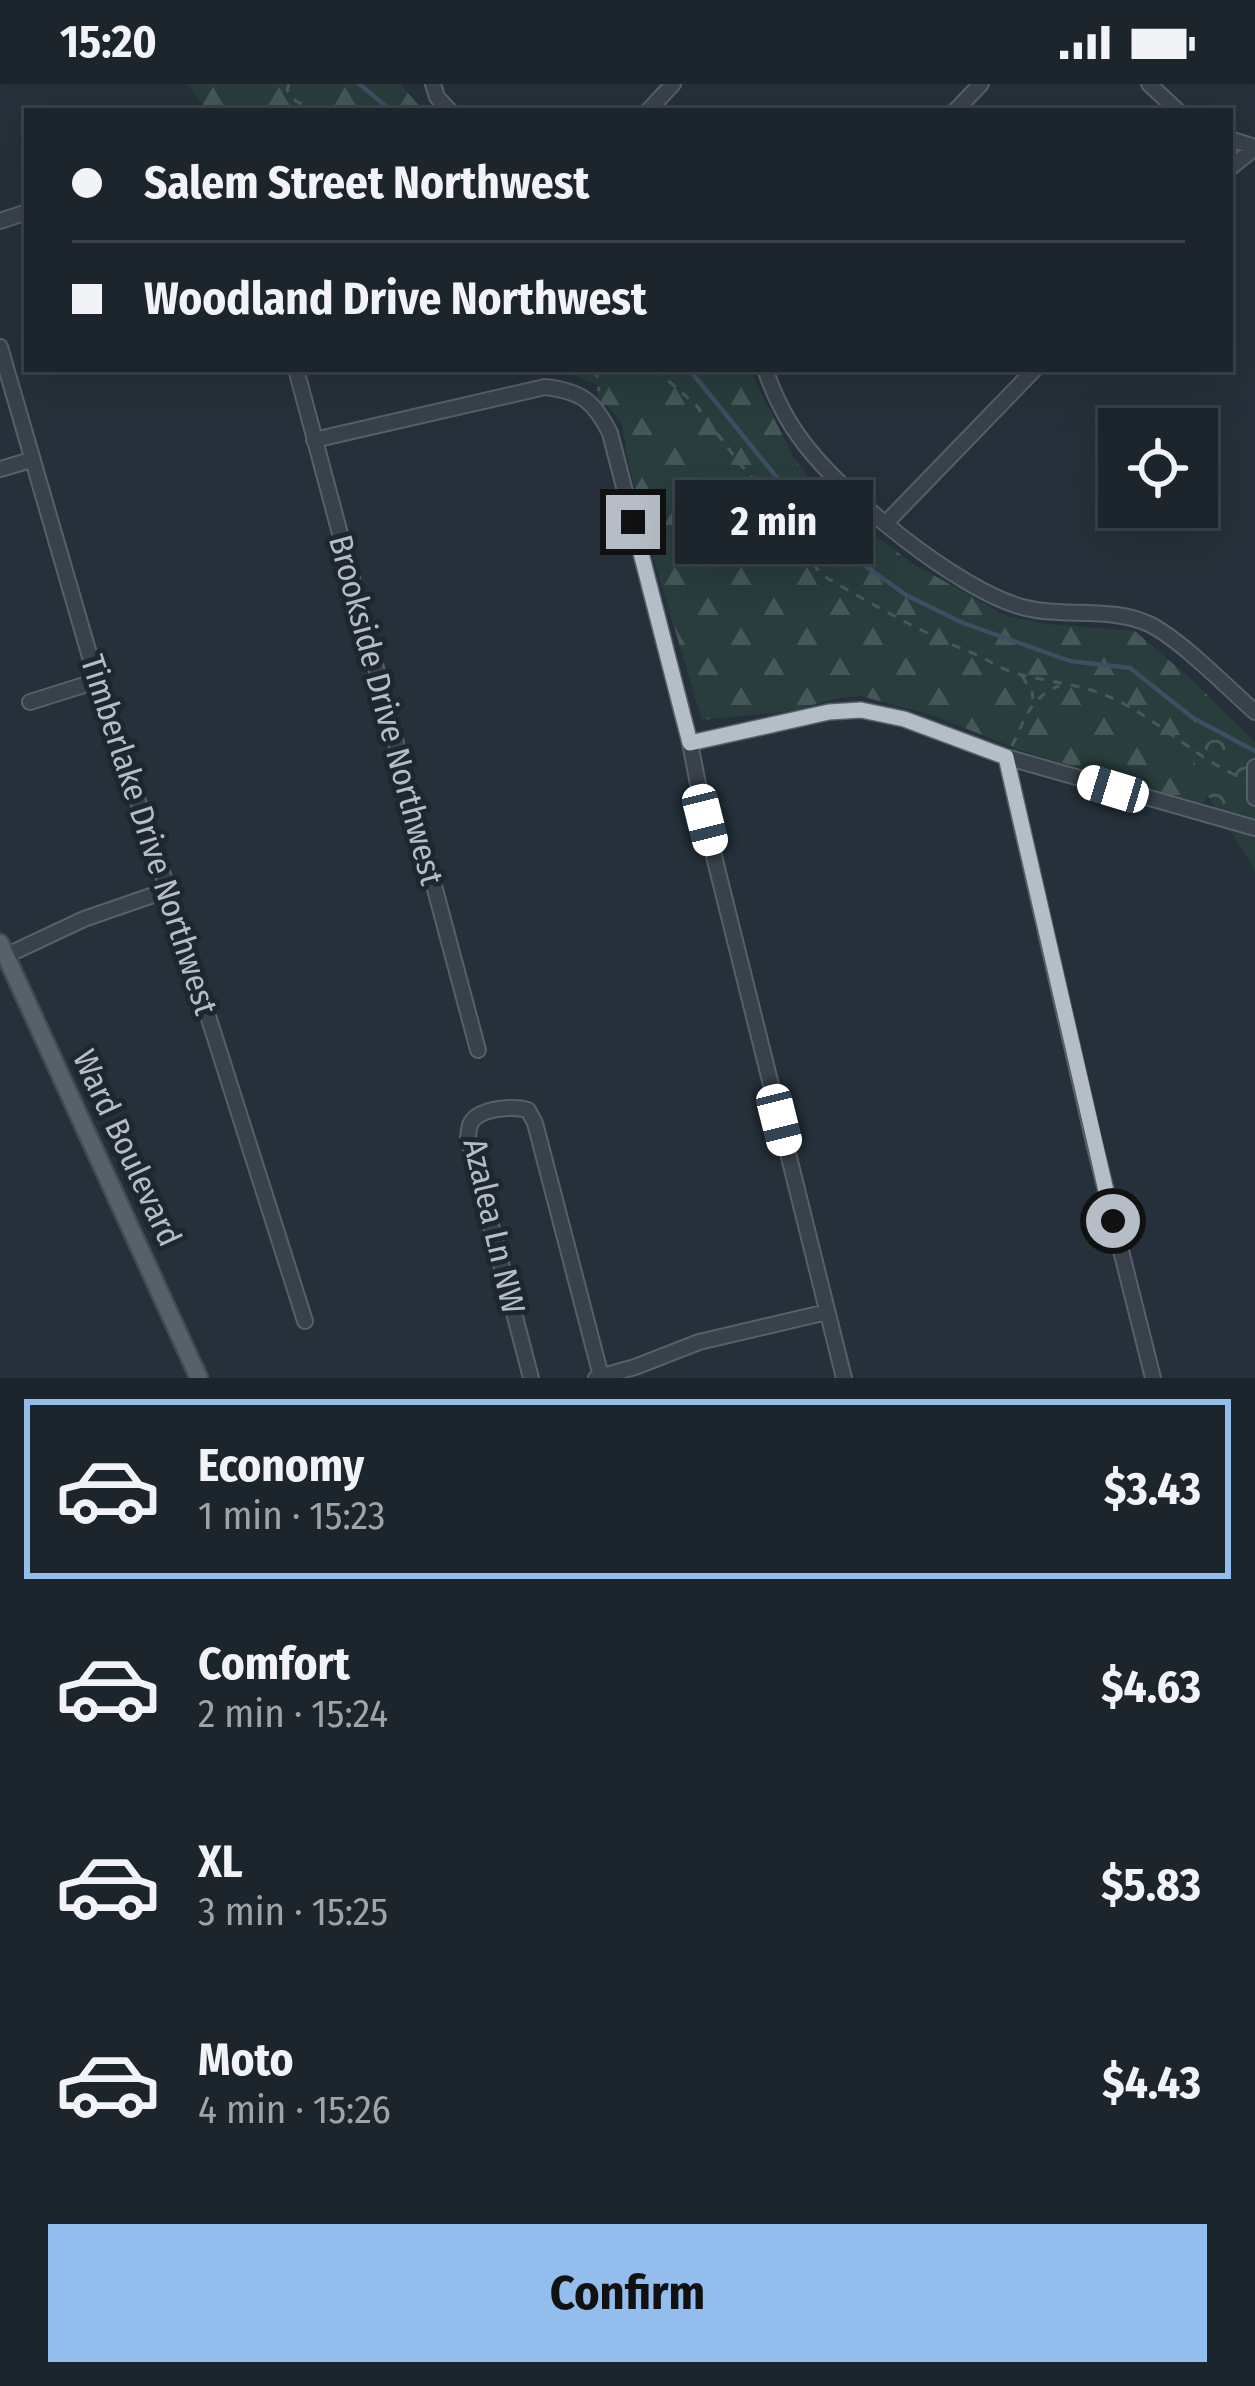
<!DOCTYPE html>
<html lang="en">
<head>
<meta charset="utf-8">
<style>
  :root { --surface:#1c242c; --page:#293038; --text:#f1f3f6; --muted:#a0a4a9; --line:#3a4148; --accent:#92bded }
  body { margin:0; font-family:"Fira Sans Condensed",sans-serif; background:var(--page); color:var(--text); height:100vh; display:flex; flex-direction:column; font-size:45px; white-space:nowrap }
  * { box-sizing:border-box; margin:0 }
  p { font-size:39px; color:var(--muted) }
  .icon { flex:none; width:66px; height:66px; fill:none; stroke:currentColor; stroke-width:2; stroke-linecap:round; stroke-linejoin:round }
  .map { position:relative; height:1294px; overflow:hidden }
  .side { display:flex; flex-direction:column; background:var(--surface); flex:1 }
  .side>* { flex:none }
  .guide { position:absolute; left:24px; top:24px; width:1209px; height:264px; border-radius:0px; box-shadow:0 12px 48px #0002,0 0 0 3px var(--line); display:grid; align-content:center; height:264px; padding:0 48px; background:var(--surface) }
  .fabs { position:absolute; left:1098px; top:324px; display:grid; gap:24px }
  .fabs a { display:grid; place-items:center; width:120px; height:120px; border-radius:0px; background:var(--surface); box-shadow:0 12px 48px #0002,0 0 0 3px var(--line); font-size:60px }
  .end { position:absolute; width:54px; height:54px; margin:-27px; border:15px solid #b5bdc6; background:#111; box-shadow:0 0 0 6px #111 }
  .from { border-radius:50% }
  .bubble { position:absolute; height:84px; border-radius:0px; background:var(--surface); box-shadow:0 12px 48px #0002,0 0 0 3px var(--line); font-size:39px; font-weight:700; line-height:84px; text-align:center }
  .car { position:absolute; width:36px; height:72px; margin:-36px -18px; border-radius:15px; box-shadow:0 0 9px 3px #0007; background:linear-gradient(#fff 24%,#345 0 40%,#fff 0 76%,#345 0 86%,#fff 0) }
  .guide b { display:flex; align-items:center; gap:42px; height:114px; font-size:45px }
  .guide b+b { border-top:3px solid var(--line) }
  .guide i { width:30px; height:30px; background:var(--text) }
  ul { padding:21px 0 0; list-style:none }
  li { display:flex; align-items:center; gap:36px; height:180px; margin:0 24px 18px; padding:0 24px; border:6px solid transparent; border-radius:0px }
  li div { flex:1 }
  li b { display:block; font-size:45px }
  li em { font-style:normal; font-weight:700 }
  li.on { border-color:var(--accent) }
  li>.icon { width:108px; height:108px; stroke-width:1.5 }
  .action { display:flex; gap:24px; margin-top:auto; padding:24px 48px }
  .action a { flex:1; height:138px; border-radius:0px; background:var(--accent); color:#111; font-size:48px; font-weight:700; line-height:138px; text-align:center }
  .status { display:flex; justify-content:space-between; align-items:center; height:84px; padding:0 60px; background:var(--surface); direction:ltr }
  .status svg { height:33px; fill:currentColor }
  .map>svg:first-child { display:block }
  .forest { fill:url(#forest-firs) }
  .park { fill:url(#park-crowns) }
  .lines { fill:none; stroke-linecap:round; stroke-linejoin:round }
  .stream { stroke:#3d4f62; stroke-width:4.5 }
  .minor-casing { stroke:#576068; stroke-width:18 }
  .major-casing { stroke:#424b53; stroke-width:21 }
  .path { stroke:#47595a; stroke-width:3; stroke-dasharray:9 9; stroke-linecap:butt }
  .minor { stroke:#39424b; stroke-width:14 }
  .major { stroke:#57616a; stroke-width:16 }
  .route { stroke:#b5bdc6; stroke-width:15 }
  .labels { text-anchor:middle; dominant-baseline:central; stroke-width:10; stroke-linejoin:round; paint-order:stroke }
  .street-label { font-size:33px; fill:#b5bdc6; stroke:#1e272f }
</style>
</head>
<body>
<div class="status"><b>15:20</b><svg viewBox="0 0 49 12"><path d="M0 12V9h3v3zM5 12V6h3v6zM10 12V3h3v9zM15 12V0h3v12zM26 1h20v11H26zM47 4h2v5h-2z"/></svg></div>
<div class="map">
<svg width="1255" height="1294" viewBox="0 0 1255 1294">
  <defs>
    <pattern id="forest-firs" width="22" height="20" patternUnits="userSpaceOnUse" patternTransform="scale(3)"><rect width="22" height="20" fill="#283d3c"/><path d="M5 1l3.5 6h-7zM16 11l3.5 6h-7z" fill="#455757"/></pattern>
    <pattern id="park-crowns" width="20" height="18" patternUnits="userSpaceOnUse" patternTransform="scale(3)"><rect width="20" height="18" fill="#283d3c"/><path d="M2 6a3 3 0 1 1 6 0M12 15a3 3 0 1 1 6 0" fill="none" stroke="#455757"/></pattern>
  </defs>
  <rect width="100%" height="100%" fill="#25303a"/>
  <!-- forest -->
  <path class="forest" d="M187 0H400L424 27H208Z
    M560 285H749L795 376 831 418 915 481 1007 532 1047 540 1135 547 1192 596 1196 693 1208 712 1202 720 1022 667 935 632 861 612 833 615 793 627 702 636 646 449 629 381 622 340 608 322 594 321 599 302Z"/>
  <!-- park -->
  <path class="park" d="M1192 596 1255 658V786L1196 693Z"/>
  <g class="lines">
    <!-- stream -->
    <path class="stream" d="M359 0 392 27
      M689 285 825 453 906 511 963 539 1070 577 1130 584 1193 634 1255 667"/>
    <!-- minor casing -->
    <g class="minor-casing">
      <path id="minor" d="M433 0 437 13 450 27
        M1149 0 1178 27
        M648 27 673 0
        M955 27 981 0
        M1230 55 1255 63
        M1230 84 1255 64
        M0 137 27 128
        M0 263 97 597 168 806 305 1237
        M296 285 478 966
        M765 285C774 311 786 336 803 358 843 412 957 505 1022 523 1062 534 1110 522 1149 540 1180 555 1227 603 1255 628
        M314 356 545 303C581 307 594 317 610 349L690 659 705 736 844 1294
        M0 385 31 376
        M886 439 1035 285
        M30 618 97 597
        M690 659 829 628 861 626 904 635 1006 673 1255 744
        M1006 673 1094 1059 1153 1294
        M1255 683V714
        M1 874 84 835 168 806
        M531 1294 468 1053C469 1045 469 1038 476 1033 487 1024 515 1022 528 1026L535 1039 601 1292
        M596 1294 635 1283 699 1258 827 1228"/>
    </g>
    <!-- major casing -->
    <g class="major-casing">
      <path id="major" d="M0 859 199 1294"/>
    </g>
    <!-- path -->
    <path class="path" d="M289 0 287 6 296 17 315 27
      M596 285 599 307
      M655 285 696 321 740 380 777 422 817 485 827 494C872 520 918 547 967 567 982 572 994 581 1009 587 1039 597 1073 599 1100 609 1153 629 1192 673 1244 695
      M1022 592 1032 608 1033 615
      M1012 662C1025 636 1030 613 1059 602"/>
    <!-- minor -->
    <use href="#minor" class="minor"/>
    <!-- major -->
    <use href="#major" class="major"/>
  </g>
  <g class="lines">
    <!-- route -->
    <path class="route" d="M633 438 690 659 829 628 861 626 904 635 1006 673 1113 1137"/>
  </g>
  <g class="labels">
    <!-- street labels -->
    <g class="street-label">
      <text transform="translate(386 626) rotate(75)">Brookside Drive Northwest</text>
      <text transform="translate(149 751) rotate(72)">Timberlake Drive Northwest</text>
      <text transform="translate(127 1064) rotate(65)">Ward Boulevard</text>
      <text transform="translate(494 1142) rotate(77)">Azalea Ln NW</text>
    </g>
  </g>
</svg>
<div class="fabs">
<a><svg class="icon" aria-label="locate" viewBox="0 0 24 24"><circle cx="12" cy="12" r="6"/><path d="M12 2v4M12 18v4M2 12h4M18 12h4"/></svg></a>
</div>
<i class="end from" style="left:1113px;top:1137px"></i>
<i class="end" style="left:633px;top:438px"></i>
<div class="bubble" style="left:675px;top:396px;width:198px">2 min</div>
<i class="car" style="left:1113px;top:705px;rotate:287deg"></i>
<i class="car" style="left:705px;top:736px;rotate:166deg"></i>
<i class="car" style="left:779px;top:1036px;rotate:166deg"></i>
<div class="guide">
<b><i class="from"></i>Salem Street Northwest</b>
<b><i></i>Woodland Drive Northwest</b>
</div>
</div>
<section class="side">
<ul>
<li class="on"><svg class="icon" aria-label="car" viewBox="0 0 24 24"><path d="M5 17H2v-5l4-1 3-4h7l3 4 3 1v5h-3M9 17h6M6 11h13"/><circle cx="7" cy="17" r="2"/><circle cx="17" cy="17" r="2"/></svg><div><b>Economy</b><p>1 min · 15:23</p></div><em>$3.43</em></li>
<li><svg class="icon" aria-label="car" viewBox="0 0 24 24"><path d="M5 17H2v-5l4-1 3-4h7l3 4 3 1v5h-3M9 17h6M6 11h13"/><circle cx="7" cy="17" r="2"/><circle cx="17" cy="17" r="2"/></svg><div><b>Comfort</b><p>2 min · 15:24</p></div><em>$4.63</em></li>
<li><svg class="icon" aria-label="car" viewBox="0 0 24 24"><path d="M5 17H2v-5l4-1 3-4h7l3 4 3 1v5h-3M9 17h6M6 11h13"/><circle cx="7" cy="17" r="2"/><circle cx="17" cy="17" r="2"/></svg><div><b>XL</b><p>3 min · 15:25</p></div><em>$5.83</em></li>
<li><svg class="icon" aria-label="car" viewBox="0 0 24 24"><path d="M5 17H2v-5l4-1 3-4h7l3 4 3 1v5h-3M9 17h6M6 11h13"/><circle cx="7" cy="17" r="2"/><circle cx="17" cy="17" r="2"/></svg><div><b>Moto</b><p>4 min · 15:26</p></div><em>$4.43</em></li>
</ul>
<div class="action"><a>Confirm</a></div>
</section>
</body>
</html>
